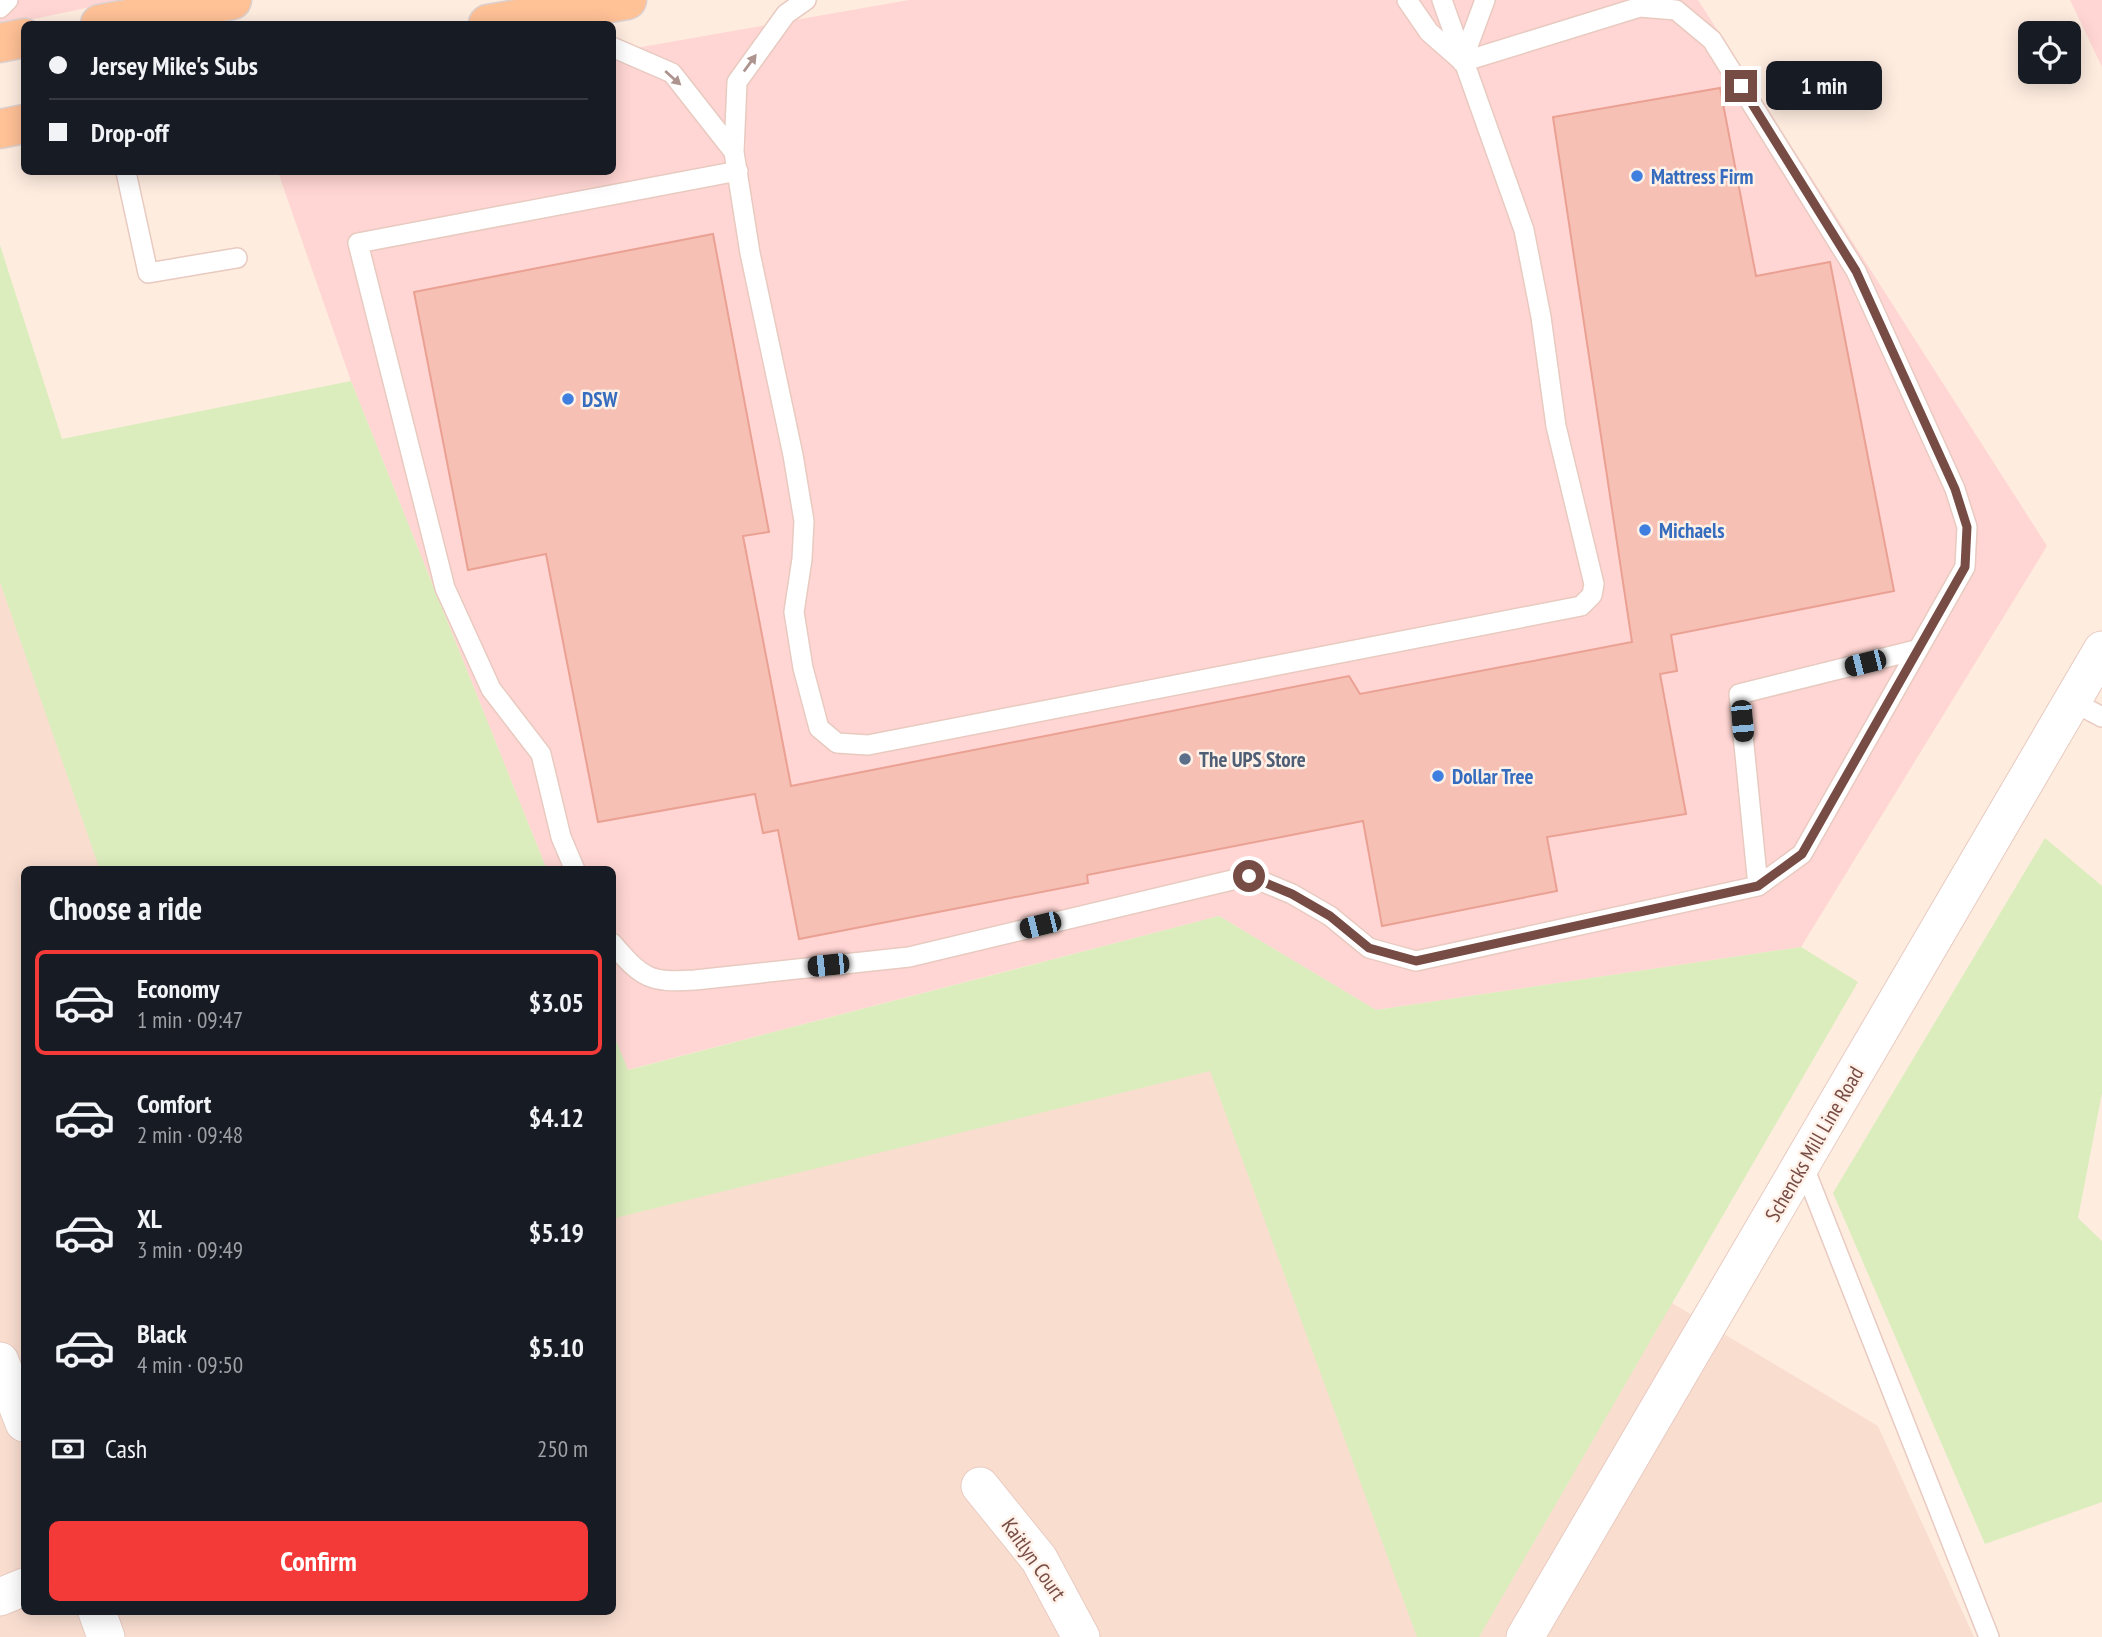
<!DOCTYPE html>
<html lang="en">
<head>
<meta charset="utf-8">
<style>
  :root { --surface:#171b24; --page:#242831; --text:#f1f3f6; --muted:#9ea1a6; --line:#363941; --accent:#f43939 }
  body { margin:0; font-family:"PT Sans Narrow",sans-serif; background:var(--page); color:var(--text); height:100vh; display:flex; flex-direction:column; font-size:26px; white-space:nowrap }
  * { box-sizing:border-box; margin:0 }
  p { font-size:23px; color:var(--muted) }
  .icon { flex:none; width:38px; height:38px; fill:none; stroke:currentColor; stroke-width:2; stroke-linecap:round; stroke-linejoin:round }
  .map { position:relative; flex:1; overflow:hidden }
  .side { position:absolute; left:21px; top:866px; width:595px; height:749px; display:flex; flex-direction:column; background:var(--surface); border-radius:10px; box-shadow:0 4px 18px #0003 }
  .side>* { flex:none }
  .banner { position:absolute; left:21px; top:21px; width:595px; height:154px; border-radius:10px; box-shadow:0 4px 18px #0003; display:grid; align-content:center; height:154px; padding:0 28px; background:var(--surface) }
  .buttons { position:absolute; left:2018px; top:21px; display:grid; gap:14px }
  .buttons a { display:grid; place-items:center; width:63px; height:63px; border-radius:10px; background:var(--surface); box-shadow:0 4px 18px #0003; font-size:35px }
  .end { position:absolute; width:32px; height:32px; margin:-16px; border:9px solid #774c45; background:#fff; box-shadow:0 0 0 4px #fff }
  .from { border-radius:50% }
  .bubble { position:absolute; height:49px; border-radius:10px; background:var(--surface); box-shadow:0 4px 18px #0003; font-size:23px; font-weight:700; line-height:49px; text-align:center }
  .car { position:absolute; width:21px; height:42px; margin:-21px -10px; border-radius:9px; box-shadow:0 0 5px 2px #0007; background:linear-gradient(#222 24%,#8ab4d8 0 40%,#222 0 76%,#8ab4d8 0 86%,#222 0) }
  .banner b { display:flex; align-items:center; gap:24px; height:66px; font-size:26px }
  .banner b+b { border-top:2px solid var(--line) }
  .banner i { width:18px; height:18px; background:var(--text) }
  ul { padding:0; list-style:none }
  li { display:flex; align-items:center; gap:21px; height:105px; margin:0 14px 10px; padding:0 14px; border:4px solid transparent; border-radius:10px }
  li div { flex:1 }
  li b { display:block; font-size:26px }
  li em { font-style:normal; font-weight:700 }
  li.on { border-color:var(--accent) }
  li>.icon { width:63px; height:63px; stroke-width:1.5 }
  h2 { padding:0 28px; font-size:32px; line-height:84px }
  .pay { display:flex; align-items:center; gap:18px; height:77px; padding:0 28px; font-size:26px }
  .pay p { margin-inline-start:auto }
  .action { display:flex; gap:14px; margin-top:auto; padding:14px 28px }
  .action a { flex:1; height:80px; border-radius:10px; background:var(--accent); color:#fff; font-size:28px; font-weight:700; line-height:80px; text-align:center }
  .map>svg:first-child { display:block }
  .residential { fill:#f9ded0 }
  .commercial { fill:#ffd6d3 }
  .green { fill:#dbedbd }
  .building { fill:#f6c0b5; stroke:#eaa193; stroke-width:2 }
  .lines { fill:none; stroke-linecap:round; stroke-linejoin:round }
  .service-casing { stroke:#e8cac0; stroke-width:22 }
  .minor-casing { stroke:#e8cac0; stroke-width:39 }
  .primary-casing { stroke:#dcd0cf; stroke-width:41 }
  .service { stroke:#fff; stroke-width:19 }
  .minor { stroke:#fff; stroke-width:37 }
  .primary { stroke:#ffc196; stroke-width:38 }
  .oneway { fill:#ad948f }
  .route { stroke:#774c45; stroke-width:9 }
  .shop-dot { fill:#3f7fe0; stroke:#fff1e8; stroke-width:2.5 }
  .service-dot { fill:#5c6f8a; stroke:#fff1e8; stroke-width:2.5 }
  .labels { text-anchor:middle; dominant-baseline:central; stroke-width:5; stroke-linejoin:round; paint-order:stroke }
  .shop-label { font-size:21px; font-weight:bold; fill:#366cbe; stroke:#fff1e8; text-anchor:start }
  .service-label { font-size:21px; font-weight:bold; fill:#4e5e75; stroke:#fff1e8; text-anchor:start }
  .street-label { font-size:21px; fill:#774c45; stroke:#fff1e8 }
</style>
</head>
<body>
<div class="map">
<svg width="2102" height="1637" viewBox="0 0 2102 1637">
  <rect width="100%" height="100%" fill="#feecdf"/>
  <!-- residential -->
  <path class="residential" d="M0 450 427 870H24V1612H612L613 1056 628 1071 1170 1003 1878 1426 1974 1637H0Z"/>
  <!-- commercial -->
  <path class="commercial" d="M0 0H124L0 26Z
    M909 0H1698L2047 546 1801 947 1376 1010 1219 916 627 1070 613 1033 612 870H547L351 381 278 172H612L613 52Z
    M2070 0H2102V67Z"/>
  <!-- green -->
  <path class="green" d="M0 245 62 439 351 381 547 870H100L0 582Z
    M2045 838 2102 886V1093L2078 1218 2102 1241V1502L1985 1544 1833 1193Z
    M1219 916 1376 1010 1801 947 1858 982 1479 1637H1417L1210 1071 615 1218 613 1211V1033L628 1070Z"/>
  <!-- building -->
  <path class="building" d="M1720 88 1756 276 1830 262 1894 591 1671 635 1677 671 1660 674 1686 814 1547 837 1557 891 1382 926 1363 821 1087 875 1088 883 799 939 778 830 763 833 755 794 598 822 546 554 468 570 414 292 713 234 769 532 743 536 791 786 1349 676 1360 694 1632 642 1553 117Z"/>
  <g class="lines">
    <!-- service casing -->
    <g class="service-casing">
      <path id="service" d="M806 0 786 14 737 82 734 152 750 253 793 455 804 521 802 559 794 612 803 668 819 728 837 743 868 745 1581 606 1592 595 1594 584 1556 426 1541 317 1524 230 1442 0
        M1407 0 1429 32 1462 61
        M0 8 8 0
        M612 47 672 73 734 152
        M1462 62 1485 0
        M126 172 148 273 237 258
        M2072 701 2102 717
        M575 870 561 837 541 754 491 689 445 588 358 243 738 171
        M1758 886 1739 694 1916 650
        M612 943C642 978 649 983 695 980L909 957 1249 876 1292 894 1330 916 1369 948 1416 961 1758 886 1802 854 1965 567 1967 527 1955 489 1856 271 1712 40 1676 10 1640 7 1462 62
        M1803 1165 1989 1637"/>
    </g>
    <!-- minor casing -->
    <g class="minor-casing">
      <path id="minor" d="M0 1361 24 1423
        M980 1486 1039 1559 1081 1637
        M0 1597 24 1587
        M97 1612 106 1637
        M1525 1637 2102 650"/>
    </g>
    <!-- primary casing -->
    <g class="primary-casing">
      <path id="primary" d="M100 24 232 0
        M488 24 627 0
        M0 43 24 38
        M0 129 24 124"/>
    </g>
    <!-- service -->
    <use href="#service" class="service"/>
    <!-- minor -->
    <use href="#minor" class="minor"/>
    <!-- primary -->
    <use href="#primary" class="primary"/>
  </g>
  <!-- one-way arrows -->
  <defs><path id="oneway-solid" d="M-6-.8H1V-3.2L6.5 0L1 3.2V.8H-6Z" transform="scale(1.75)"/></defs>
  <g class="oneway">
    <use href="#oneway-solid" transform="translate(750 63) rotate(-54)"/>
    <use href="#oneway-solid" transform="translate(673 78) rotate(42)"/>
  </g>
  <g class="lines">
    <!-- route -->
    <path class="route" d="M1249 876 1292 894 1330 916 1369 948 1416 961 1758 886 1802 854 1965 567 1967 527 1955 489 1856 271 1741 86"/>
  </g>
  <!-- markers -->
  <g class="shop-dot">
    <circle cx="1637" cy="176" r="7"/>
    <circle cx="568" cy="399" r="7"/>
    <circle cx="1645" cy="530" r="7"/>
    <circle cx="1438" cy="776" r="7"/>
  </g>
  <circle class="service-dot" cx="1185" cy="759" r="7"/>
  <g class="labels">
    <!-- shop labels -->
    <g class="shop-label">
      <text x="1651" y="176">Mattress Firm</text>
      <text x="582" y="399">DSW</text>
      <text x="1659" y="530">Michaels</text>
      <text x="1452" y="776">Dollar Tree</text>
    </g>
    <!-- service labels -->
    <g class="service-label">
      <text x="1199" y="759">The UPS Store</text>
    </g>
    <!-- street labels -->
    <g class="street-label">
      <text transform="translate(1814 1144) rotate(-60)">Schencks Mill Line Road</text>
      <text transform="translate(1034 1559) rotate(55)">Kaitlyn Court</text>
    </g>
  </g>
</svg>
<div class="buttons">
<a><svg class="icon" aria-label="locate" viewBox="0 0 24 24"><circle cx="12" cy="12" r="6"/><path d="M12 2v4M12 18v4M2 12h4M18 12h4"/></svg></a>
</div>
<i class="end from" style="left:1249px;top:876px"></i>
<i class="end" style="left:1741px;top:86px"></i>
<div class="bubble" style="left:1766px;top:61px;width:116px">1 min</div>
<i class="car" style="left:1865px;top:663px;rotate:256deg"></i>
<i class="car" style="left:1742px;top:721px;rotate:175deg"></i>
<i class="car" style="left:1040px;top:925px;rotate:256deg"></i>
<i class="car" style="left:828px;top:965px;rotate:264deg"></i>
<div class="banner">
<b><i class="from"></i>Jersey Mike's Subs</b>
<b><i></i>Drop-off</b>
</div>
<section class="side">
<h2>Choose a ride</h2>
<ul>
<li class="on"><svg class="icon" aria-label="car" viewBox="0 0 24 24"><path d="M5 17H2v-5l4-1 3-4h7l3 4 3 1v5h-3M9 17h6M6 11h13"/><circle cx="7" cy="17" r="2"/><circle cx="17" cy="17" r="2"/></svg><div><b>Economy</b><p>1 min · 09:47</p></div><em>$3.05</em></li>
<li><svg class="icon" aria-label="car" viewBox="0 0 24 24"><path d="M5 17H2v-5l4-1 3-4h7l3 4 3 1v5h-3M9 17h6M6 11h13"/><circle cx="7" cy="17" r="2"/><circle cx="17" cy="17" r="2"/></svg><div><b>Comfort</b><p>2 min · 09:48</p></div><em>$4.12</em></li>
<li><svg class="icon" aria-label="car" viewBox="0 0 24 24"><path d="M5 17H2v-5l4-1 3-4h7l3 4 3 1v5h-3M9 17h6M6 11h13"/><circle cx="7" cy="17" r="2"/><circle cx="17" cy="17" r="2"/></svg><div><b>XL</b><p>3 min · 09:49</p></div><em>$5.19</em></li>
<li><svg class="icon" aria-label="car" viewBox="0 0 24 24"><path d="M5 17H2v-5l4-1 3-4h7l3 4 3 1v5h-3M9 17h6M6 11h13"/><circle cx="7" cy="17" r="2"/><circle cx="17" cy="17" r="2"/></svg><div><b>Black</b><p>4 min · 09:50</p></div><em>$5.10</em></li>
</ul>
<div class="pay"><svg class="icon" aria-label="cash" viewBox="0 0 24 24"><path d="M3 7h18v10H3z"/><circle cx="12" cy="12" r="2"/></svg>Cash<p>250 m</p></div>
<div class="action"><a>Confirm</a></div>
</section>
</div>
</body>
</html>
